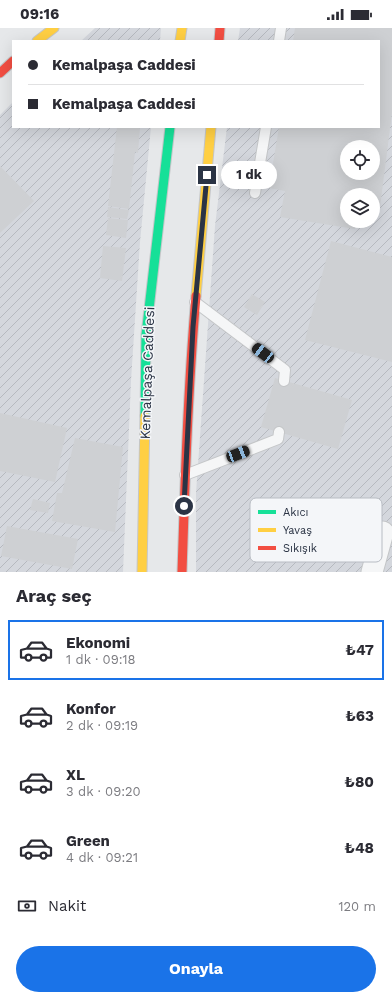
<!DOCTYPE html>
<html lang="tr">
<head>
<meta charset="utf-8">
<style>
  :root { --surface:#fff; --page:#f7f7f7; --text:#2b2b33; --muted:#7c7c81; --line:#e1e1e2; --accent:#1a73e8 }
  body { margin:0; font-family:"Work Sans",sans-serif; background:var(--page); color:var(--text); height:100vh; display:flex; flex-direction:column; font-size:15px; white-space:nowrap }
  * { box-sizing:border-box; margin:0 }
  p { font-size:13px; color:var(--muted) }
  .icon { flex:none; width:22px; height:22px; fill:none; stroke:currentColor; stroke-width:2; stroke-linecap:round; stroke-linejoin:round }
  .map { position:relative; height:544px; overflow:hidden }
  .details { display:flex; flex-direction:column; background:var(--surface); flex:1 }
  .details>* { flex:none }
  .hud { position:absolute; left:12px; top:12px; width:368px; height:88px; border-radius:0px; box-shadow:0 4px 16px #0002; display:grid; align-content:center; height:88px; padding:0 16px; background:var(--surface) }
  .fabs { position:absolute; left:340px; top:112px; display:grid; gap:8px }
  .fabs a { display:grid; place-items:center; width:40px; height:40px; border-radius:50%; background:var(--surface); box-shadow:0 4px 16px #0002; font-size:20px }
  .end { position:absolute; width:18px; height:18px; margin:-9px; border:5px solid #2b3445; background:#fff; box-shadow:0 0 0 2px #fff }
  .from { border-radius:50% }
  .bubble { position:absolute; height:28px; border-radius:14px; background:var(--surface); box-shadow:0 4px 16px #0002; font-size:13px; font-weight:700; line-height:28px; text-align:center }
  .car { position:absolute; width:12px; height:24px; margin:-12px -6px; border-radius:5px; box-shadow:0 0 3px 1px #0007; background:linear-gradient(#222 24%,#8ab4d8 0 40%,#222 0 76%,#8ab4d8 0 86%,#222 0) }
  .hud b { display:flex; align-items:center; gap:14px; height:38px; font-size:15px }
  .hud b+b { border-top:1px solid var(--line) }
  .hud i { width:10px; height:10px; background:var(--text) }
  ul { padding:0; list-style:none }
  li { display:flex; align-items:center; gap:12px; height:60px; margin:0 8px 6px; padding:0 8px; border:2px solid transparent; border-radius:0px }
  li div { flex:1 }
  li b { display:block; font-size:15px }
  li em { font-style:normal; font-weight:700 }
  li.current { border-color:var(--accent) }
  li>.icon { width:36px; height:36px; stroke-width:1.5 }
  h2 { padding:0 16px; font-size:18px; line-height:48px }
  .pay { display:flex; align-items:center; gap:10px; height:44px; padding:0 16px; font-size:15px }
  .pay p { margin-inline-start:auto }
  .action { display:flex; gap:8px; margin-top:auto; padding:8px 16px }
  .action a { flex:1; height:46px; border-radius:24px; background:var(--accent); color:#fff; font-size:16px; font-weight:700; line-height:46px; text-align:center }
  .status { display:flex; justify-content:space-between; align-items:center; height:28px; padding:0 20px; background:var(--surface); direction:ltr }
  .status svg { height:11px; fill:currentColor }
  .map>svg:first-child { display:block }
  .industrial { fill:url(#industrial-furrows); fill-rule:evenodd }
  .building { fill:#ced0d3; fill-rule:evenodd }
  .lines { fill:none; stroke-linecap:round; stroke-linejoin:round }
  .lane-casing { stroke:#c4c6c8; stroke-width:12 }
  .street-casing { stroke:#c4c6c8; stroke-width:23 }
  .fast-casing { stroke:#c4c6c8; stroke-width:11 }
  .slow-casing { stroke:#c4c6c8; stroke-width:11 }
  .jam-casing { stroke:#c4c6c8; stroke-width:11 }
  .lane { stroke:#f5f6f7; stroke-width:10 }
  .street { stroke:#f5f6f7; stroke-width:21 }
  .fast { stroke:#16e098; stroke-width:9 }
  .slow { stroke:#ffcf43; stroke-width:9 }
  .jam { stroke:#f24e42; stroke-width:9 }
  .route { stroke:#2b3445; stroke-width:5 }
  .labels { text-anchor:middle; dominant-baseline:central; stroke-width:3; stroke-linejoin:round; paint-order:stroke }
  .street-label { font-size:14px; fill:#2b3445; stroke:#f4f6f9 }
  .key { fill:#f4f6f9; stroke:#b8bcc3; stroke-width:1 }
  .key-label { font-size:11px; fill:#2b3445 }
</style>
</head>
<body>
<div class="status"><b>09:16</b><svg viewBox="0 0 49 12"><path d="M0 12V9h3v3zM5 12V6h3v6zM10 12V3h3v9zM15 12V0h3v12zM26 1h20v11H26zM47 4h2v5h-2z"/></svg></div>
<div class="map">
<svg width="392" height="544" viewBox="0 0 392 544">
  <defs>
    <pattern id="industrial-furrows" width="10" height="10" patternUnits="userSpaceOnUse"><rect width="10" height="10" fill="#d4d7dd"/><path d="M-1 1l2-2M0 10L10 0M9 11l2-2" fill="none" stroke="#b6b9bf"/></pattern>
  </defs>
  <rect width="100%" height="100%" fill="#e6e8ea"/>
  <!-- industrial -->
  <path class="industrial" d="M95 0H161L160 13H81Z
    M240 0H392V544H196V465L215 198 227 99H379V13H238ZM347 119H373V145H347ZM347 167H373V193H347Z
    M13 74V99H151L140 214 131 353 123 544H0V87Z"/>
  <!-- building -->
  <path class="building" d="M295 0H392V85L380 179 373 178V167H347V193H356L355 201 280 189 285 163 269 160 279 99H379V13H293ZM347 119H373V145H347Z
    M117 99H140L138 125 135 124 129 181 108 178Z
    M0 138 34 173 0 205Z
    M108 179 129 182 127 191 107 189Z
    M108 190 128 192 126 210 106 207Z
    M331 213 392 229V334L305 312Z
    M103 218 126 220 122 253 100 250Z
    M252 266 265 274 257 287 244 279Z
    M275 350 352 372 338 421 261 399Z
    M0 385 67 400 55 454 0 443Z
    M75 410 123 419 115 504 52 493 57 465H62Z
    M33 471 50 475 48 485 30 482Z
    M7 498 78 511 72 541 1 528Z"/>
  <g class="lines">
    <!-- lane casing -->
    <g class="lane-casing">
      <path id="lane" d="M279 13 281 0
        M255 165 266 99
        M195 274 285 342 284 353
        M185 447 278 411 279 404"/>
    </g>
    <!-- street casing -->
    <g class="street-casing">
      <path id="street" d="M372 544 383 504"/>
    </g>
    <!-- fast casing -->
    <g class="fast-casing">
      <path id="fast" d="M145 388 146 307 170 99"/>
    </g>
    <!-- slow casing -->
    <g class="slow-casing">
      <path id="slow" d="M37 13 54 0
        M180 13 182 0
        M196 268 211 99
        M142 544 145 388"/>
    </g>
    <!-- jam casing -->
    <g class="jam-casing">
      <path id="jam" d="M219 13 220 0
        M0 45 13 33
        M182 544C185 452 188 360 196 268"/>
    </g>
    <!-- lane -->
    <use href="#lane" class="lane"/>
    <!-- street -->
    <use href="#street" class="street"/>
    <!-- fast -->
    <use href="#fast" class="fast"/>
    <!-- slow -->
    <use href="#slow" class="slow"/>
    <!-- jam -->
    <use href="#jam" class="jam"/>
  </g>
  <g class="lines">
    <!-- route -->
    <path class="route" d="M184 478 193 299 207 147"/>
  </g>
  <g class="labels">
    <!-- street labels -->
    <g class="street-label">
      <text transform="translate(147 345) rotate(-88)">Kemalpaşa Caddesi</text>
    </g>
  </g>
  <!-- legend -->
  <rect x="250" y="470" width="132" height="64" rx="6" class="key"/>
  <rect x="258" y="482" width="18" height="4" fill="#16e098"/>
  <rect x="258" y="500" width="18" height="4" fill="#ffcf43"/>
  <rect x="258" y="518" width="18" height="4" fill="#f24e42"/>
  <g class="key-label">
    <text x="283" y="488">Akıcı</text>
    <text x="283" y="506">Yavaş</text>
    <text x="283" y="524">Sıkışık</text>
  </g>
</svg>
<div class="fabs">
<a><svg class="icon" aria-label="locate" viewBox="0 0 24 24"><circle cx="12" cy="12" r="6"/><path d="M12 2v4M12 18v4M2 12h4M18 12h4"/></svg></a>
<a><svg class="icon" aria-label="layers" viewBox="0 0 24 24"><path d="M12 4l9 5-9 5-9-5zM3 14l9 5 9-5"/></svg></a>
</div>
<i class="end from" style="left:184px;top:478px"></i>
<i class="end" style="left:207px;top:147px"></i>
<div class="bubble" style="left:221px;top:133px;width:56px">1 dk</div>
<i class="car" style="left:263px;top:325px;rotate:307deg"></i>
<i class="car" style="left:238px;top:426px;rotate:69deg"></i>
<div class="hud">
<b><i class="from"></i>Kemalpaşa Caddesi</b>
<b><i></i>Kemalpaşa Caddesi</b>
</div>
</div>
<section class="details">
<h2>Araç seç</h2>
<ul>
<li class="current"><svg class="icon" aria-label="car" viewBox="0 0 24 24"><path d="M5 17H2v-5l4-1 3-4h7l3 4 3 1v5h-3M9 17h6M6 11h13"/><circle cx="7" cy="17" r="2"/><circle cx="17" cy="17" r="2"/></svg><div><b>Ekonomi</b><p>1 dk · 09:18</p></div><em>₺47</em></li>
<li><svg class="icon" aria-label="car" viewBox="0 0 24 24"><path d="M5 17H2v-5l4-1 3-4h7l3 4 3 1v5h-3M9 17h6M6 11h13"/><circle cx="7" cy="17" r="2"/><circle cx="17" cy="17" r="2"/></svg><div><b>Konfor</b><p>2 dk · 09:19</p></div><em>₺63</em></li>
<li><svg class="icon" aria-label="car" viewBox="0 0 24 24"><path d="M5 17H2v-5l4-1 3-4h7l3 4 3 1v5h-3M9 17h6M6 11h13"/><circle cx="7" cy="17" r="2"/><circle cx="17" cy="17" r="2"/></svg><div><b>XL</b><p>3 dk · 09:20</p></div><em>₺80</em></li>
<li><svg class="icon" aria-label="car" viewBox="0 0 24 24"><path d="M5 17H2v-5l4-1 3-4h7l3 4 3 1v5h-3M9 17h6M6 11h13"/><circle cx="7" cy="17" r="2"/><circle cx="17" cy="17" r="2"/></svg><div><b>Green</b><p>4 dk · 09:21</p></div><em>₺48</em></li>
</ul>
<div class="pay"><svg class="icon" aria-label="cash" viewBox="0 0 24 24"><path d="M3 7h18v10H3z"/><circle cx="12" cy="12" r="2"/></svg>Nakit<p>120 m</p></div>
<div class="action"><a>Onayla</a></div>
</section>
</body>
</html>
